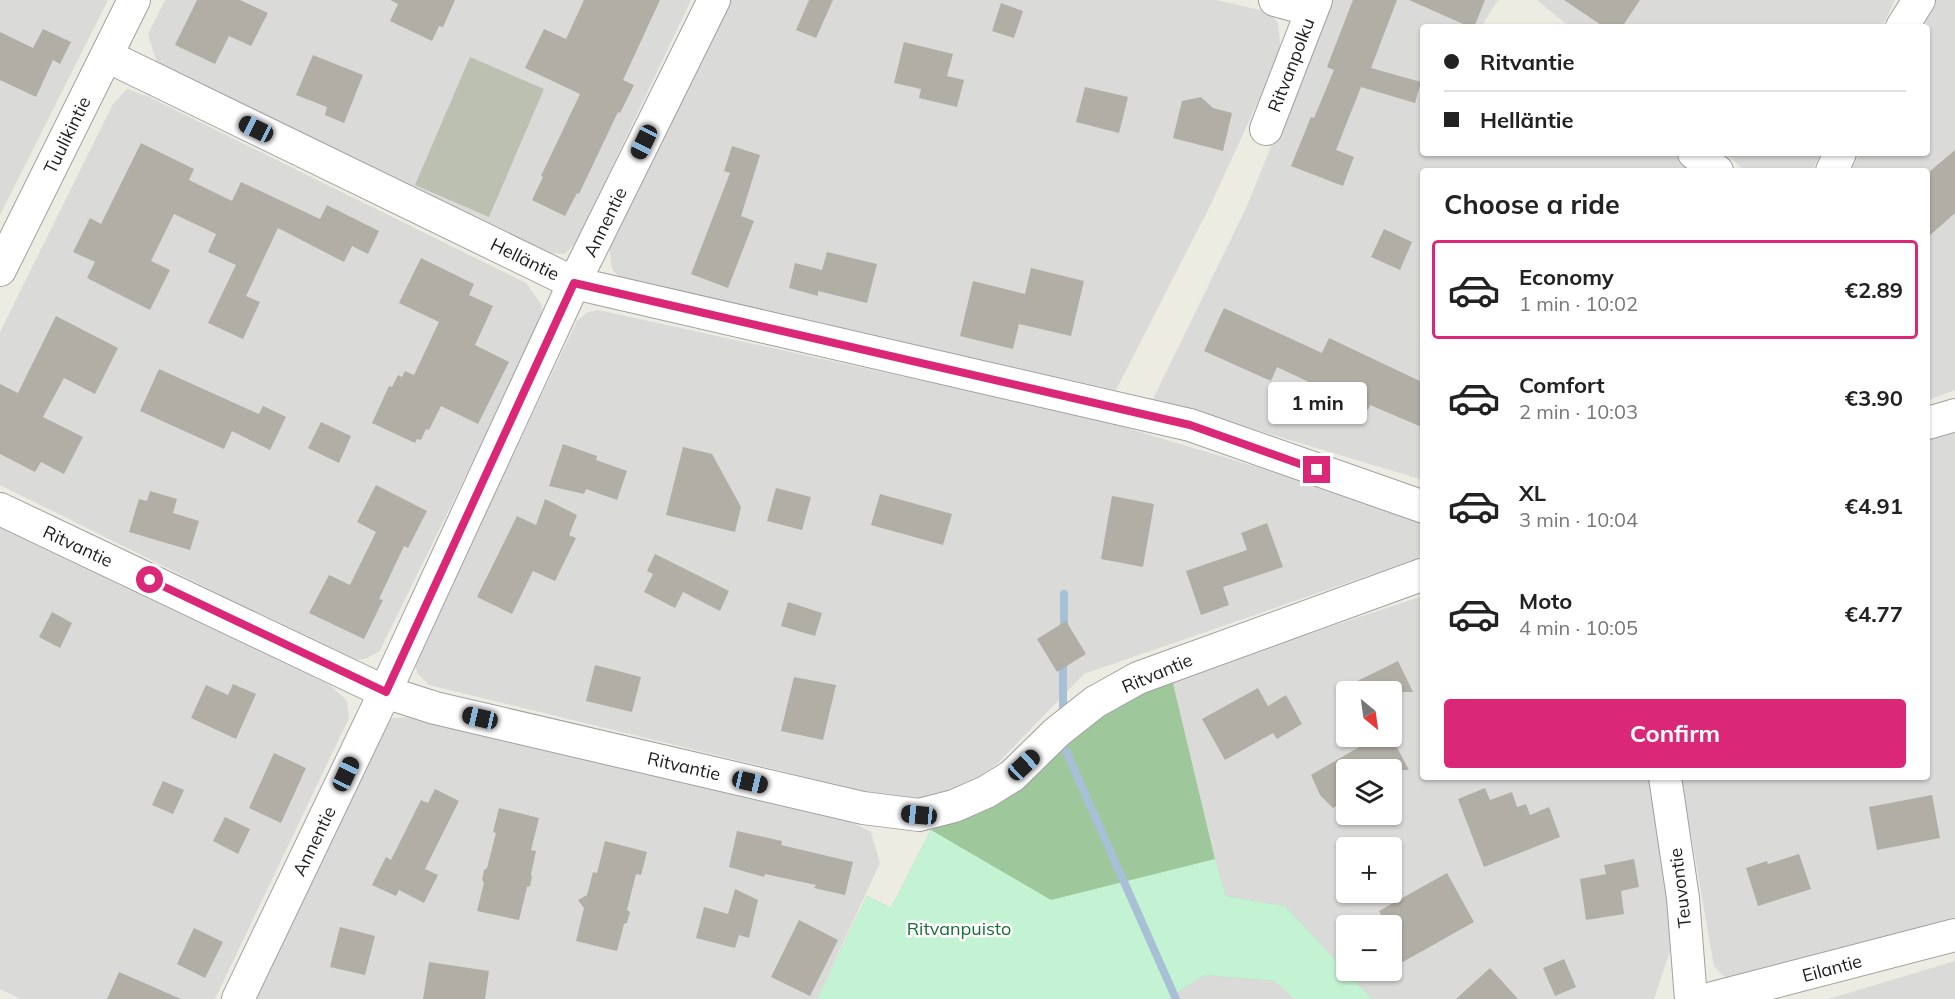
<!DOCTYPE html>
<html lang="en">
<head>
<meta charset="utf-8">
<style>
  :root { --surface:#fff; --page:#f6f6f6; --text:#222; --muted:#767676; --line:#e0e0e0; --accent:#db2777 }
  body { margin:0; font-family:Mulish,sans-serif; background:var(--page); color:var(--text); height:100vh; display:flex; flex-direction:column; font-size:22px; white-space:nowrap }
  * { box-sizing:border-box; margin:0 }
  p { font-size:20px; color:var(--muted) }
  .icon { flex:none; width:33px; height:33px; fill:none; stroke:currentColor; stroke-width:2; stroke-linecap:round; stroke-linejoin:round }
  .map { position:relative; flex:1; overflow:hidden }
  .panel { position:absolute; left:1420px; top:168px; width:510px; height:612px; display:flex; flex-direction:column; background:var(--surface); border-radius:6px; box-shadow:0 2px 4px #0004 }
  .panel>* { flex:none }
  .banner { position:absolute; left:1420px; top:24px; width:510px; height:132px; border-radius:6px; box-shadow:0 2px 4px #0004; display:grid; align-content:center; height:132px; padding:0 24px; background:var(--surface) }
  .needle { width:39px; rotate:151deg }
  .tools { position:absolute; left:1336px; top:681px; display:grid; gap:12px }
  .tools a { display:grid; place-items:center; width:66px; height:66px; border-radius:6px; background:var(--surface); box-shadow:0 2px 4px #0004; font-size:30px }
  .end { position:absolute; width:27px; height:27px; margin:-14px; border:8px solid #db2777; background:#fff; box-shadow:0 0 0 3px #fff }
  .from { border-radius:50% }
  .bubble { position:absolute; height:42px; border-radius:6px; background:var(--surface); box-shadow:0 2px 4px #0004; font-size:20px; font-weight:700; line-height:42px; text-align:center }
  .car { position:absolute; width:18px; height:36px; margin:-18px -9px; border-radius:8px; box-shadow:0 0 4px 2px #0007; background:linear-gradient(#222 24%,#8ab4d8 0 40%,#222 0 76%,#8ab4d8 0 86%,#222 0) }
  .banner b { display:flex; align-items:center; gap:21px; height:57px; font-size:22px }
  .banner b+b { border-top:2px solid var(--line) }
  .banner i { width:15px; height:15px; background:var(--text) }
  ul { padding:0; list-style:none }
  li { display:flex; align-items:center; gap:18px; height:99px; margin:0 12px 9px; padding:0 12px; border:3px solid transparent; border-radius:6px }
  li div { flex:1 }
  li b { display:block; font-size:22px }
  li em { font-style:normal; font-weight:700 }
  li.on { border-color:var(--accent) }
  li>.icon { width:54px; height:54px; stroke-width:1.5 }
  h2 { padding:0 24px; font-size:27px; line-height:72px }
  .cta { display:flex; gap:12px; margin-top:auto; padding:12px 24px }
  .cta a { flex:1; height:69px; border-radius:6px; background:var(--accent); color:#fff; font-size:24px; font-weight:700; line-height:69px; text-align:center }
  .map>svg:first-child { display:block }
  .residential { fill:#dadad9; fill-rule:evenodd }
  .construction { fill:#bcc0b0 }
  .forest { fill:#9ec79c }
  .park { fill:#c4f3d3 }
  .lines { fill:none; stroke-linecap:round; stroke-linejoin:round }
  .stream { stroke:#a8c0d6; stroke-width:8 }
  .building { fill:#b1aea6 }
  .minor-casing { stroke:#a0a0a0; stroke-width:34 }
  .minor { stroke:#fff; stroke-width:32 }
  .route { stroke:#db2777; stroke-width:8 }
  .labels { text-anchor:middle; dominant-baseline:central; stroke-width:5; stroke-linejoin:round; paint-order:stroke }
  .street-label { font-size:18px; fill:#1c1c1c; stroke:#fff }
  .park-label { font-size:18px; fill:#176e34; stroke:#fff }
</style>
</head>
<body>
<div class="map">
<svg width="1955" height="999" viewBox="0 0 1955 999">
  <rect width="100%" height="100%" fill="#edece3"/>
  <!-- residential -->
  <path class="residential" d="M0 0H108L0 215Z
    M165 0H691L577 241 565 254 551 253 158 67 148 34Z
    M728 0H1217L1268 12 1278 23 1281 51 1211 204 1116 390 623 282 612 269 609 248Z
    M1330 0H1498L1481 27H1424V153H1681L1705 171H1424L1423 480 1153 399 1247 206Z
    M1537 0H1895L1882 27H1570Z
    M1936 0H1955V390L1928 400V171H1851L1860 153H1928V27H1923Z
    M127 89 147 96 526 283 542 305 541 323 379 652 365 659 353 660 0 485V332L113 104Z
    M1724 153H1821L1812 171H1746Z
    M598 310 1093 418 1417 515 1423 519V552L1416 559 1084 674 998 763 964 787 908 802 429 685 417 673 415 660 577 321 586 313Z
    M1955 426V917L1737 982 1722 975 1714 966 1681 777H1928V436Z
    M0 522 330 685 347 701 349 718 215 999H21L0 989Z
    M1423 596 1424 777H1649L1675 936 1654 999H1372L1285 906 1226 896 1215 859 1172 679ZM1347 692H1392V736H1347ZM1347 770H1392V814H1347ZM1347 848H1392V892H1347ZM1347 926H1392V970H1347Z
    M417 717 853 823 871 832 880 863 817 999H252L384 728 392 718Z
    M1955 961V999H1828Z
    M1204 975 1275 981 1295 999H1168Z"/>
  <!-- construction -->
  <path class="construction" d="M470 57 544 89 489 217 415 185Z"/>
  <!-- forest -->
  <path class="forest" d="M1172 679 1215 859 1226 896 1285 906 1372 999 1275 981 1204 975 1168 999H817L867 896 891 908 931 830 971 813 1013 793 1086 729 1115 708Z"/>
  <!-- park -->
  <path class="park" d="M931 830 1051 900 1215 859 1226 896 1285 906 1372 999H1295L1275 981 1204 975 1168 999H817L867 896 891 908Z"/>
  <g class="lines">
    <!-- stream -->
    <path class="stream" d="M1064 632V594
      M1063 716V657
      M1066 751 1176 999"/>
  </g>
  <!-- building -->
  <path class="building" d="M197 0H240L268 13 251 46 229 36 215 64 175 45Z
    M390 0H455L443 27 439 26 432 41 390 21 398 4Z
    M584 0H660L623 80 634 85 620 113 618 112 579 194 577 193 565 216 532 200 543 177 541 176 580 94 525 68 544 29 566 39Z
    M809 0H833L816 38 796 30Z
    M1353 0H1397L1371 68 1421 82 1415 103 1361 87 1336 150 1354 157 1343 186 1291 166 1311 117 1314 118 1334 70 1327 67Z
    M1409 0H1485L1474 27H1470Z
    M1564 0H1640L1622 27H1604Z
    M1001 3 1023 11 1014 38 992 31Z
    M43 29 71 42 60 64 53 60 36 97 0 80V32L33 48Z
    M904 42 953 54 947 76 964 80 957 107 919 98 921 89 894 83Z
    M313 55 363 75 344 123 325 115 327 107 296 95Z
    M1085 87 1128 97 1119 133 1076 122Z
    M1201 97 1213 108 1232 113 1223 151 1173 138 1182 101Z
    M141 143 194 169 189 180 232 201 241 182 320 219 327 205 379 231 368 254 352 246 344 262 278 228 246 296 260 302 243 339 208 323 236 265 208 252 216 234 174 214 151 261 170 270 150 310 87 278 95 262 73 252 90 218 101 224Z
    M732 146 760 155 741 216 754 221 728 288 691 274 730 173 724 171Z
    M1955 150V213L1928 237V173Z
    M1384 229 1412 242 1400 270 1371 257Z
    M827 252 877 264 867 303 818 291V296L789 288 795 263 822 270Z
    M421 258 474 284 469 295 493 306 475 345 509 362 478 424 441 406 429 430 426 429 421 440 417 439 415 443 372 423 389 386 392 387 398 375 402 377 405 371 414 375 439 322 399 303Z
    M1031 268 1084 281 1071 336 1019 324 1013 349 960 336 973 281 1025 294Z
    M1224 308 1322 353 1329 338 1424 383V428L1370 405 1368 410 1277 367 1271 381 1204 351Z
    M56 316 118 348 95 394 64 378 43 417 83 437 64 474 41 462 35 472 0 454V384L18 393Z
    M159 369 259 414 263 406 286 417 270 450 232 431 224 449 140 411Z
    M321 422 351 436 339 463 308 448Z
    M563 444 597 456 596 460 627 471 617 500 586 489 584 494 549 486Z
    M683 447 712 454 741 507 735 532 666 515Z
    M376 485 427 511 408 548 404 546 379 599 383 600 364 639 309 613 329 575 350 585 376 532 357 522Z
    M776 488 811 497 802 530 767 521Z
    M150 491 177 499 173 513 199 521 190 550 129 532 139 499 147 501Z
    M880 494 952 514 943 545 871 525Z
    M1112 496 1154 504 1143 567 1101 559Z
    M545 499 577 515 569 535 576 538 555 581 533 571 512 614 477 597 517 516 536 525Z
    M1267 523 1283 567 1223 587 1229 605 1201 615 1186 571 1247 550 1241 533Z
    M655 554 729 591 720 611 683 592 675 608 644 592 653 574 647 571Z
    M788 602 822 613 815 636 781 626Z
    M52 612 72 623 60 648 39 637Z
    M1066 621 1086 654 1057 672 1037 639Z
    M1398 661 1413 692H1335Z
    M595 665 641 677 632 712 586 701Z
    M794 677 836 685 823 740 781 731Z
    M233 684 256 694 236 739 191 718 206 685 228 695Z
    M1258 688 1268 706 1286 695 1302 724 1277 739 1273 733 1225 760 1202 719Z
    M1378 736H1391L1409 770H1347V799L1333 808 1320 795 1311 775Z
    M274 753 306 768 281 823 249 808Z
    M163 781 184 790 173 814 152 805Z
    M1485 788 1490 800 1512 792 1517 807 1526 804 1530 815 1549 807 1560 837 1484 867 1458 799Z
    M435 789 459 801 425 869 438 875 424 903 399 890 396 896 372 885 386 857 391 860 421 800 428 803Z
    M1932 795 1940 838 1877 850 1869 807Z
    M499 808 539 818 531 850 536 851 531 874 532 877 530 886 527 887 519 920 477 911 484 883 482 880 484 870 487 868 496 833 493 832Z
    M225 817 250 829 238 854 213 841Z
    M737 831 782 841 781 845 853 862 845 895 814 888 816 885 765 874 764 877 729 867Z
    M605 841 647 852 641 875 636 874 627 910 630 912 627 923 624 924 617 951 576 941 584 908 578 900 587 895 593 872 597 873Z
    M1799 854 1811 889 1758 906 1746 868 1767 861 1768 864Z
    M1634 859 1639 887 1621 891 1624 914 1586 920 1580 879 1606 874 1604 865Z
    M1447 873 1474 922 1392 968V926H1387L1379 911Z
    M735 889 758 900 749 938 739 935 735 948 696 938 704 907 728 914Z
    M799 920 838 940 810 996 771 977Z
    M340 927 375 936 365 975 330 967Z
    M194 928 223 942 205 978 177 964Z
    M1564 959 1576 987 1555 996 1543 968Z
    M429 962 489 971 485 999H423Z
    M1490 968 1518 999H1456Z
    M119 972 181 999H107Z"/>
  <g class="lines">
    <!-- minor casing -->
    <g class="minor-casing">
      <path id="minor" d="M1275 0 1312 10
        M1902 27 1919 0
        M107 56 574 283 1190 425 1424 507
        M1266 129 1316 0
        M1694 153 1717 171
        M1832 171 1840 153
        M0 270 134 0
        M1928 423 1955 415
        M0 509 385 692 435 708 863 808 919 815 954 806 986 792 1012 776 1057 732 1095 702 1138 678 1424 574
        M1665 777 1683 898 1691 999
        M238 999 385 692 574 283 714 0
        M1709 999 1955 935"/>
    </g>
    <!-- minor -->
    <use href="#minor" class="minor"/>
  </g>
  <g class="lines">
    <!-- route -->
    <path class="route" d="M150 580 386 692 574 283 1190 425 1317 470"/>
  </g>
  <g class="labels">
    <!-- street labels -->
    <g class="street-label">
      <text transform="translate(1291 65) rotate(-69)">Ritvanpolku</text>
      <text transform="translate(67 135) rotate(-64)">Tuulikintie</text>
      <text transform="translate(605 222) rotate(-64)">Annentie</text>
      <text transform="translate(525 259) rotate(26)">Helläntie</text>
      <text transform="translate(78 546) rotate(25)">Ritvantie</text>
      <text transform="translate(1157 673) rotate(-23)">Ritvantie</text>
      <text transform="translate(684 766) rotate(13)">Ritvantie</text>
      <text transform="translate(314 841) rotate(-64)">Annentie</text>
      <text transform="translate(1680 888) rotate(-97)">Teuvontie</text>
      <text transform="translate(1832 968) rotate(-15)">Eilantie</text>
    </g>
    <!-- park labels -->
    <g class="park-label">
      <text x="959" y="928">Ritvanpuisto</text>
    </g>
  </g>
</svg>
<div class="tools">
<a><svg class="needle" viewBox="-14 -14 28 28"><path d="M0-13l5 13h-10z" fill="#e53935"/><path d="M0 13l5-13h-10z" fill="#767676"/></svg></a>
<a><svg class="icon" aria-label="layers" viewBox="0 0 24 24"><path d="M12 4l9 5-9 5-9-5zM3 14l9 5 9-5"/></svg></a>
<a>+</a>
<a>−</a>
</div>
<i class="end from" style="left:150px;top:580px"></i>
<i class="end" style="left:1317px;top:470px"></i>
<div class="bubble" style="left:1268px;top:382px;width:99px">1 min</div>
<i class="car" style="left:256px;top:129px;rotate:296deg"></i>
<i class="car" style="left:644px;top:142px;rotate:206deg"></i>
<i class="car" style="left:480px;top:718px;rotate:283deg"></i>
<i class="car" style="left:1024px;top:765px;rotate:47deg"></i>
<i class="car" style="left:346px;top:774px;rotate:25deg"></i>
<i class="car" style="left:750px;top:782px;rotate:103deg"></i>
<i class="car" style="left:919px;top:815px;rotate:276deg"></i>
<div class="banner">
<b><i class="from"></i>Ritvantie</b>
<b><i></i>Helläntie</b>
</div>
<section class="panel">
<h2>Choose a ride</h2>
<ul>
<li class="on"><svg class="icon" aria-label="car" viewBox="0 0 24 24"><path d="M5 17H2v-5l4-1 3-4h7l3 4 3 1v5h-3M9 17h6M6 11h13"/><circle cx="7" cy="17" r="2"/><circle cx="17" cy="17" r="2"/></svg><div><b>Economy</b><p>1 min · 10:02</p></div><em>€2.89</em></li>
<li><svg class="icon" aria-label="car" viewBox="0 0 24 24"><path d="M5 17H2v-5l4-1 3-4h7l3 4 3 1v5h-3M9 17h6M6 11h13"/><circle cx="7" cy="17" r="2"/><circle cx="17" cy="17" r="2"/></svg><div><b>Comfort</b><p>2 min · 10:03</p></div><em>€3.90</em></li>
<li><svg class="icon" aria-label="car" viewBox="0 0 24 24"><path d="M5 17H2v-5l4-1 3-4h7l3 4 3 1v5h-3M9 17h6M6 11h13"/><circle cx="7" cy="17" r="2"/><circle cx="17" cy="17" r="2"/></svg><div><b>XL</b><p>3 min · 10:04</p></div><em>€4.91</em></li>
<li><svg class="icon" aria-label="car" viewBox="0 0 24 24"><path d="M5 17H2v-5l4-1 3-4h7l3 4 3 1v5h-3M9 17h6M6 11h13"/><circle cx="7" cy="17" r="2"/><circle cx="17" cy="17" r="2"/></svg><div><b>Moto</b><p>4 min · 10:05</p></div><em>€4.77</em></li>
</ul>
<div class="cta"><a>Confirm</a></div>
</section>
</div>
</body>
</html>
